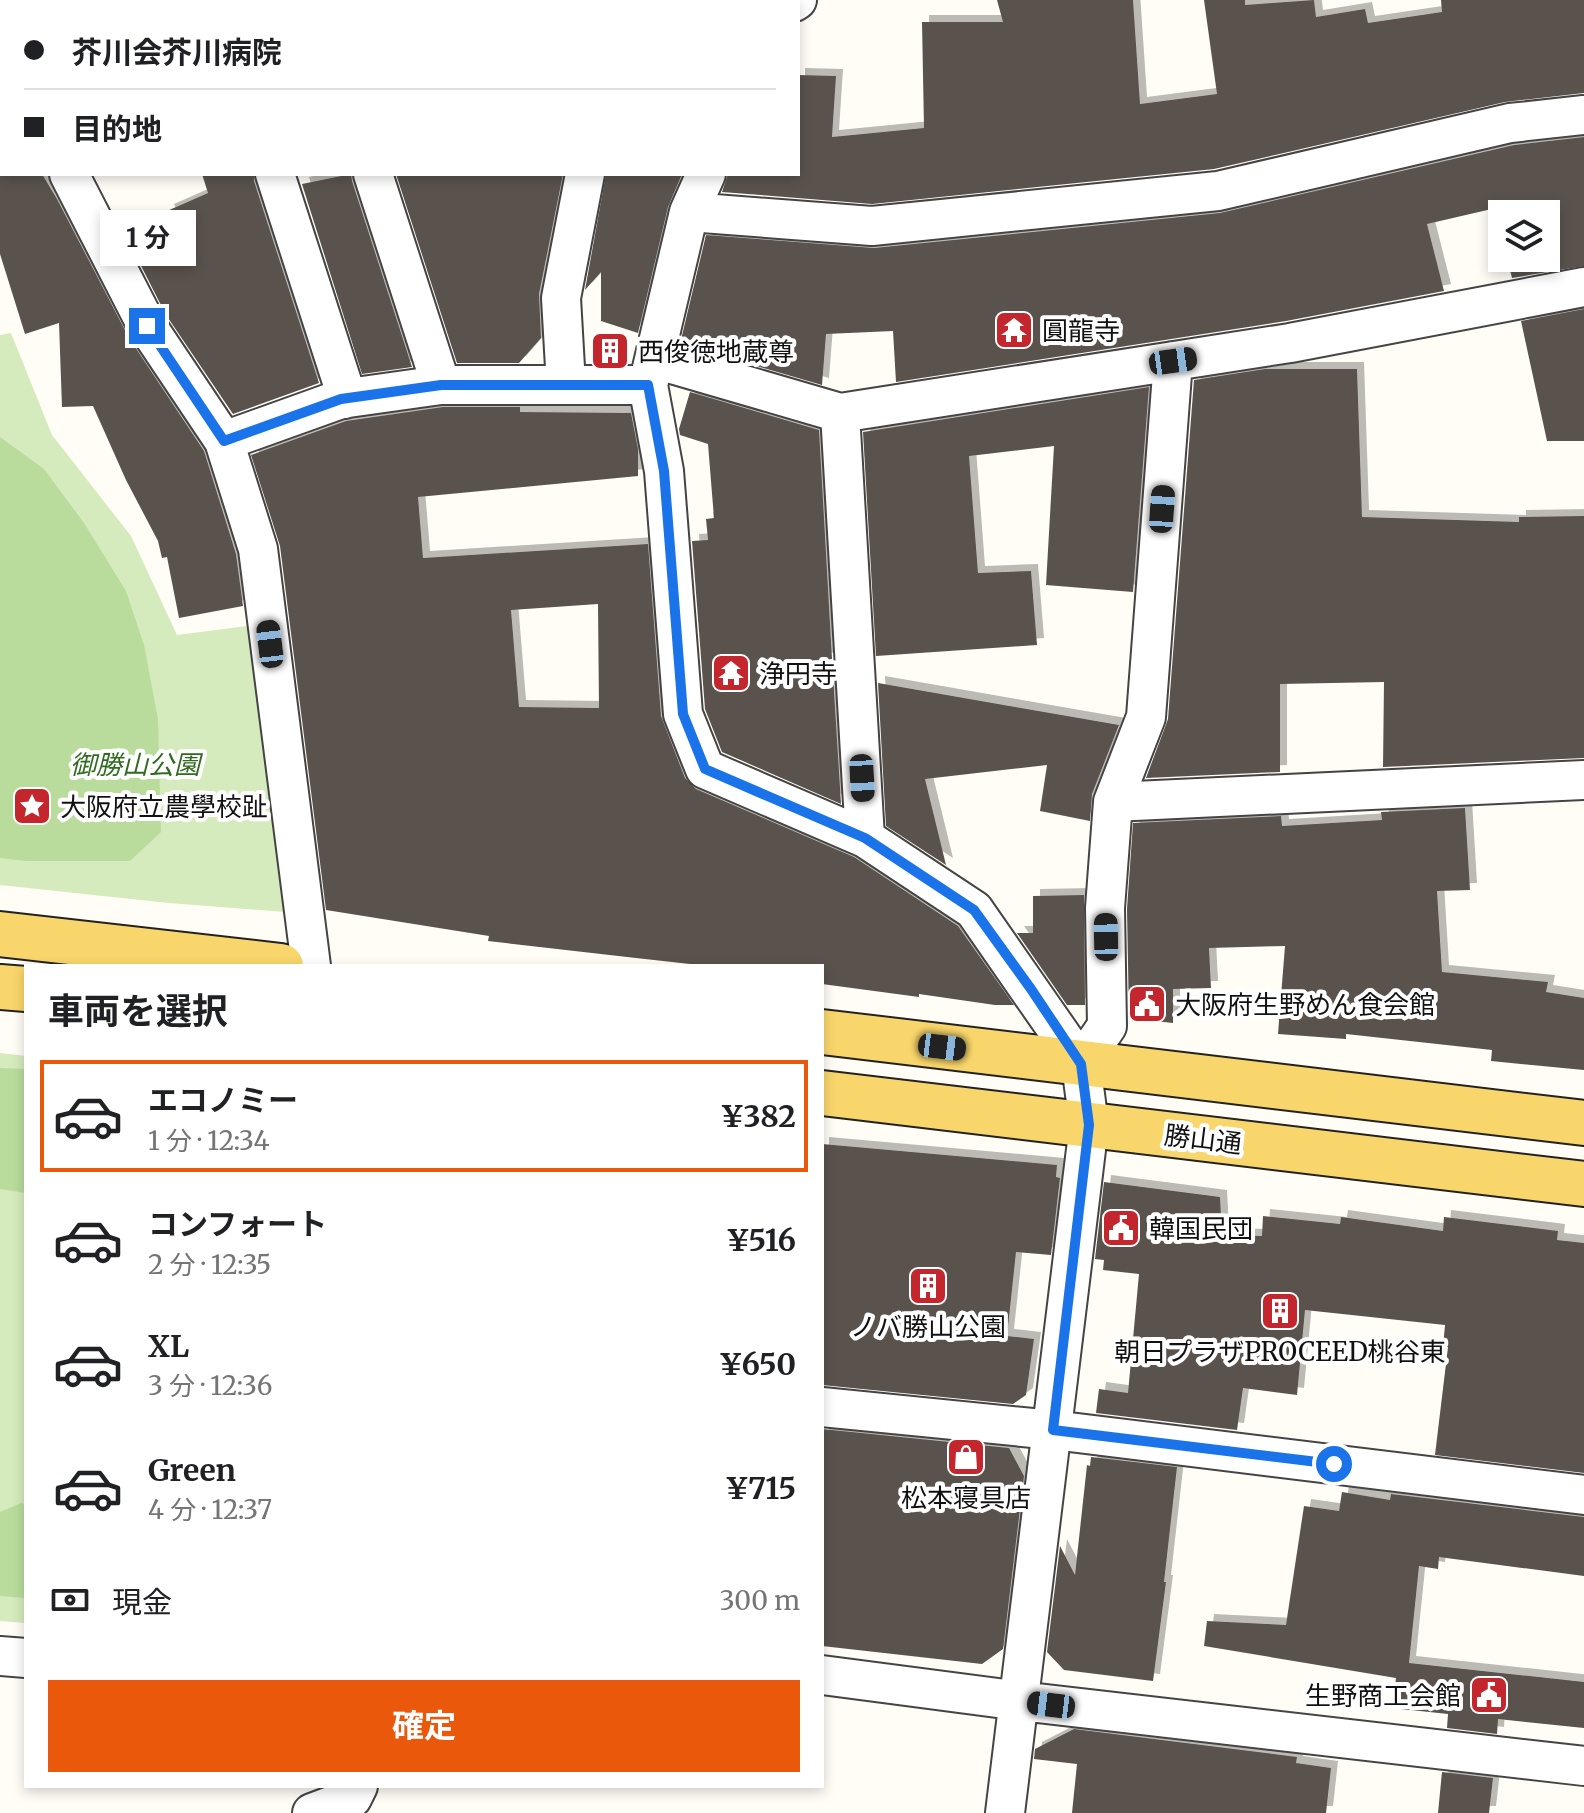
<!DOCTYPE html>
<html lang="ja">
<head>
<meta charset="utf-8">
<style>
  :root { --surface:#fff; --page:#f6f6f6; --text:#202124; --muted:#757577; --line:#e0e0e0; --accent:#ea580c }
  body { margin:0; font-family:Merriweather,"Noto Sans JP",serif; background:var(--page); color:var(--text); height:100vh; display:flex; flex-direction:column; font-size:30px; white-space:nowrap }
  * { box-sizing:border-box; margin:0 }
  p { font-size:26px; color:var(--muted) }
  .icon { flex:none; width:44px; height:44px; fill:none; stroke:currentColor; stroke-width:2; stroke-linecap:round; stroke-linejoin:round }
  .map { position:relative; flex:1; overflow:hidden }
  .details { position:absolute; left:24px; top:964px; width:800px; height:824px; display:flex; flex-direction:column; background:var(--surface); border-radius:0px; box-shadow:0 4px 12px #0003 }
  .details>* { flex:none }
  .banner { position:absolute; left:0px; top:0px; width:800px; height:176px; box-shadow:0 4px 12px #0003; display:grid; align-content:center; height:176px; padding:0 24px; background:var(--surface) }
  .fabs { position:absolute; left:1488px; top:200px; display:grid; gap:16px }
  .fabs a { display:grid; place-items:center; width:72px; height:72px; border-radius:0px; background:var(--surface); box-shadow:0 4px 12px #0003; font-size:40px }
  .end { position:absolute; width:36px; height:36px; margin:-18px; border:10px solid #1a73e8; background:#fff; box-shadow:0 0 0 4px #fff }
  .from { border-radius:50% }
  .bubble { position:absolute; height:56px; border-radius:0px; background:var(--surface); box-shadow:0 4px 12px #0003; font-size:26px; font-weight:700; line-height:56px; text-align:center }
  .car { position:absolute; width:24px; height:48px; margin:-24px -12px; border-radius:10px; box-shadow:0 0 6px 2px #0007; background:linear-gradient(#222 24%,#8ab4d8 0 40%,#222 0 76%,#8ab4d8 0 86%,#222 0) }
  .banner b { display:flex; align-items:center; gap:28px; height:76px; font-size:30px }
  .banner b+b { border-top:2px solid var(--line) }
  .banner i { width:20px; height:20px; background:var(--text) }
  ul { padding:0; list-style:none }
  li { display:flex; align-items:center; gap:24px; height:112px; margin:0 16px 12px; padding:0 8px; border:4px solid transparent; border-radius:0px }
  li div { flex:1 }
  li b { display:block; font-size:30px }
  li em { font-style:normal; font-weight:700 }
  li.current { border-color:var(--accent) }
  li>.icon { width:72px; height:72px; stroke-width:1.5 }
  h2 { padding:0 24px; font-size:36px; line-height:96px }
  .pay { display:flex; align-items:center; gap:20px; height:88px; padding:0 24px; font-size:30px }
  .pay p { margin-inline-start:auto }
  .button { display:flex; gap:16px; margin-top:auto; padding:16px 24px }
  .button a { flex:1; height:92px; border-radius:0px; background:var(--accent); color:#fff; font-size:32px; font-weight:700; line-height:92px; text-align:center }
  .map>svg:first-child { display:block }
  .green { fill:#d5ebbd }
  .forest { fill:#b9dc9c }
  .building { fill:#5a524d; fill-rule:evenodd; filter:url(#shadow) }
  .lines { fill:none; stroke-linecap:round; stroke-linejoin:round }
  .street-casing { stroke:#444; stroke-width:42 }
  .primary-casing { stroke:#222; stroke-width:48 }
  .street { stroke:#fff; stroke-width:38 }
  .primary { stroke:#f9d66b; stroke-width:44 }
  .route { stroke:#1a73e8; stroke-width:10 }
  .labels { text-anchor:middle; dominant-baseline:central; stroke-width:8; stroke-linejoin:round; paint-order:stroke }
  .poi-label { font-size:26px; fill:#111; stroke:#fff; text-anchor:start }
  .park-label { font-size:26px; font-style:italic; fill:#2f6b1f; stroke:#fff }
  .street-label { font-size:26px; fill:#111; stroke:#fff }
</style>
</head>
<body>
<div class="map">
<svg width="1584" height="1813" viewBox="0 0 1584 1813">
  <defs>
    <filter id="shadow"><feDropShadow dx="7" dy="-7" stdDeviation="0" flood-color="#0004"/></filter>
  </defs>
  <rect width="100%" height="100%" fill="#fffdf5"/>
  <!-- green -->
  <path class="green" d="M11 333 52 435 131 536 177 635 255 625 286 912 169 903 0 885V335Z
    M0 1053 26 1056V1623L0 1621Z"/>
  <!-- forest -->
  <path class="forest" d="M0 437 44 469 84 523 126 591 144 645 158 719 161 832 130 861H26L0 858Z
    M0 1068 26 1069V1193L0 1189Z
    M21 1503 26 1504V1598L0 1596V1512Z"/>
  <!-- building -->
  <path class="building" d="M997 0H1133L1140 104 1217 94 1204 0H1245V5L1314 0 1316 17 1365 9 1368 23 1442 12 1441 0H1584V93L1505 102 1214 169 872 204 722 192 728 174H798V75L836 76 832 137 924 128 922 22H1003Z
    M1584 137V266L1512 278 1507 258H1546V214H1502V234L1496 208 1427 224 1444 291 1286 321 896 382 893 331 826 334 822 385 680 344 706 235 874 248 1220 213 1514 145Z
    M0 174H42L57 199 129 338 204 451 236 554 243 606 179 618 167 557 162 558 158 541 126 480 93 406 62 407 59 323 25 334 0 254Z
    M202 174H254V181L319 383 233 414 166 315 129 242 170 218 167 211 208 193Z
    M351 174 352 181 412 367 362 374 302 184Z
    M396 174H563L539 294 541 338 519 363H457Z
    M606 174H682L668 207 638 333 601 321V272L585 290Z
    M1584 309V441H1547L1521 321Z
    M1265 369H1357L1362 517 1519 522V517L1584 516V758L1383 767 1384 682 1280 684V772L1146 778 1168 719 1194 380Z
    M1149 387 1133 592 1046 585 1054 446 969 456 978 573 1031 571 1037 645 876 656 863 432Z
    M690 392 819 430 832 659 814 661 813 672 833 675 841 804 722 752 705 709 692 541 708 540 706 519 714 518 708 444 680 435 679 429Z
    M443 407H520V412L631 413 638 449V476L418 497 423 558 648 544 661 716 685 778 696 789 854 857 958 926 1014 1005H995L919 994V997L822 984V966H708L636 958 488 941 489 936 326 910 280 546 251 455 346 421ZM598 604 599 708 519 707 511 610Z
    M878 683 1119 725 1092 794 1090 821 1040 811 1047 765 925 779 946 865 886 826Z
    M1465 808 1470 890 1437 891 1442 972 1548 982 1546 992 1584 998V1070L1491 1061 1492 1050 1346 1034V1039L1278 1034 1285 946 1209 948 1211 988 1173 989V1023L1129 1018 1127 909 1133 823 1281 816 1282 826 1382 820 1381 812Z
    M1084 895 1085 1005H1067L1017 933H1033V896Z
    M822 1144 1057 1165 1056 1177 1060 1178 1051 1255 1016 1252 1007 1336 1034 1339 1026 1395 1013 1404 822 1385Z
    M1104 1182 1220 1197 1222 1235 1262 1236 1263 1216 1340 1224 1341 1217 1443 1231 1444 1217 1558 1231 1557 1240 1584 1243V1473L1435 1455 1448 1347H1443L1445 1325 1305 1310 1297 1395 1243 1388 1237 1430 1096 1413 1099 1389 1128 1393 1139 1274 1103 1270 1104 1260 1095 1259Z
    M822 1429 1009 1448 1024 1476 1003 1649 982 1664 822 1646Z
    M1091 1457 1177 1467 1164 1582H1166L1153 1681 1064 1670 1047 1652 1060 1546 1075 1575 1087 1465 1090 1466Z
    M1342 1492 1390 1500 1391 1494 1584 1517V1576L1439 1557 1438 1569 1419 1566 1409 1663 1584 1682V1728L1498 1719 1497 1734 1447 1728 1448 1714 1392 1708 1396 1678 1204 1646 1207 1621 1286 1625 1304 1506 1339 1511Z
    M1074 1729 1297 1757 1296 1763 1331 1768 1326 1813H1072L1077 1764 1034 1759 1035 1749Z
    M1442 1772 1493 1778 1489 1813H1438Z"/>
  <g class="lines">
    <!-- street casing -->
    <g class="street-casing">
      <path id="street" d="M58 0 59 2
        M216 0 217 2
        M314 2 315 0
        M617 2V0
        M794 2 797 0
        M0 74 2 75
        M69 174 147 326 224 441 258 549 311 966
        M275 174 343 385 345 399
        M373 174 441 385
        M706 174 689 212 648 385 664 471 683 714 705 769 865 838
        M689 212 872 226 1218 191 1510 123 1584 115
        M655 359 840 413 1290 343 1584 287
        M566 385 561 298 585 174
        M840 413 865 838 974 910 1081 1064 1089 1125 1005 1813
        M224 441 341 399 441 385H648
        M1113 802 1584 780
        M1081 1064 1107 1026 1105 908 1113 802 1146 717 1173 361
        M822 1407 1053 1430 1584 1495
        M0 1656 26 1658
        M822 1675 1020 1701 1584 1766
        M312 1813 352 1798 358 1786"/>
    </g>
    <!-- primary casing -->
    <g class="primary-casing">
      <path id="primary" d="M0 934 281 966
        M0 987 26 989
        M822 1032 1584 1123
        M822 1093 1584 1184"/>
    </g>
    <!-- street -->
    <use href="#street" class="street"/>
    <!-- primary -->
    <use href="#primary" class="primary"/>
  </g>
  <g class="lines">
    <!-- route -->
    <path class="route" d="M147 326 224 441 341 399 441 385H648L664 471 683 714 705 769 865 838 974 910 1031 989 1081 1064 1089 1125 1053 1430 1334 1464"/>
  </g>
  <!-- icons -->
  <defs>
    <g id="temple-square" transform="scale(2)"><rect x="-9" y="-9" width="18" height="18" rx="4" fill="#c4262e" stroke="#fff"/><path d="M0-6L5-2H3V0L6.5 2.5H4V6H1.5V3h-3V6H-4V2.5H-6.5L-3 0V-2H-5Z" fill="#fff"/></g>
    <g id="building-square" transform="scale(2)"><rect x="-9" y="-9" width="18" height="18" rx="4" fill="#c4262e" stroke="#fff"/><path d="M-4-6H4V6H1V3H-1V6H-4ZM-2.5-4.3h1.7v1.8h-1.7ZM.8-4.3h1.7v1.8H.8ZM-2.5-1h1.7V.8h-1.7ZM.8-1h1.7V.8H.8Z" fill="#fff"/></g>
    <g id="sight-square" transform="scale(2)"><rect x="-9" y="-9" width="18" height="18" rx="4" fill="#c4262e" stroke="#fff"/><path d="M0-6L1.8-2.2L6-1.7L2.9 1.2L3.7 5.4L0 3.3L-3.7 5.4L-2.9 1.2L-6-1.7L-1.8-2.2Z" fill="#fff"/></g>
    <g id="civic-square" transform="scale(2)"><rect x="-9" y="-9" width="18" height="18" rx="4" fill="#c4262e" stroke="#fff"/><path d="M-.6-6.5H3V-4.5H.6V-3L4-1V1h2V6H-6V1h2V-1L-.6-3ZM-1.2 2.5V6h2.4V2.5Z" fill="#fff"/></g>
    <g id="shop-square" transform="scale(2)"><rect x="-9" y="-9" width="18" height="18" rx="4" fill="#c4262e" stroke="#fff"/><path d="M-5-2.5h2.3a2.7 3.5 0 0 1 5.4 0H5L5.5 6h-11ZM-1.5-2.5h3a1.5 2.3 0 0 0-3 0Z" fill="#fff"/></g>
  </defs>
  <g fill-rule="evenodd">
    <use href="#temple-square" x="1014" y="330"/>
    <use href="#building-square" x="610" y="351"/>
    <use href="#temple-square" x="731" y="673"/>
    <use href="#sight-square" x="32" y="806"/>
    <use href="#civic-square" x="1147" y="1004"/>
    <use href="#civic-square" x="1121" y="1228"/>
    <use href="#building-square" x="928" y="1286"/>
    <use href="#building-square" x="1280" y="1311"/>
    <use href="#shop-square" x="966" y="1457"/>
    <use href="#civic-square" x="1489" y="1695"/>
  </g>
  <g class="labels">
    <!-- poi labels -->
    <g class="poi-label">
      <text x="1042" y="330">圓龍寺</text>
      <text x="638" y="351">西俊徳地蔵尊</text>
      <text x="759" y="673">浄円寺</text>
      <text x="60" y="806">大阪府立農學校趾</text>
      <text x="1175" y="1004">大阪府生野めん食会館</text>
      <text x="1149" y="1228">韓国民団</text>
      <text x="928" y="1326" text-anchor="middle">ノバ勝山公園</text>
      <text x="1280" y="1351" text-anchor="middle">朝日プラザPROCEED桃谷東</text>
      <text x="966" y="1497" text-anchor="middle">松本寝具店</text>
      <text x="1461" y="1695" text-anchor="end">生野商工会館</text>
    </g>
    <!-- park labels -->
    <g class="park-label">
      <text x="135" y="764">御勝山公園</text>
    </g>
    <!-- street labels -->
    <g class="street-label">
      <text transform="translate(1203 1139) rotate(7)">勝山通</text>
    </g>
  </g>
</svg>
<div class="fabs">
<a><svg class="icon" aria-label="layers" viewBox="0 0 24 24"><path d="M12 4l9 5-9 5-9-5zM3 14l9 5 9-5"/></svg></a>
</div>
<i class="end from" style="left:1334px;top:1464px"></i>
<i class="end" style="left:147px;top:326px"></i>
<div class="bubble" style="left:100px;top:210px;width:96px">1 分</div>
<i class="car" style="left:1173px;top:361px;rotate:82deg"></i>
<i class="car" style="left:1162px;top:509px;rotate:4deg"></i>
<i class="car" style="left:270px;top:644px;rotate:353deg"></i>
<i class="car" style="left:862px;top:778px;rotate:177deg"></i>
<i class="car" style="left:1106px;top:937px;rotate:359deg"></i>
<i class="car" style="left:942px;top:1047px;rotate:97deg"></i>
<i class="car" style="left:1051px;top:1705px;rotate:277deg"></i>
<div class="banner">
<b><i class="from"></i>芥川会芥川病院</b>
<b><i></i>目的地</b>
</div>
<section class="details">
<h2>車両を選択</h2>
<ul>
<li class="current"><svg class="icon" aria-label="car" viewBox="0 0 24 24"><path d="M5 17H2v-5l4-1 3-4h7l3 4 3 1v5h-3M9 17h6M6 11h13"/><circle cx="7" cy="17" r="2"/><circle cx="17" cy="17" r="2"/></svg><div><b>エコノミー</b><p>1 分 · 12:34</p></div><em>¥382</em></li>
<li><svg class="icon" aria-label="car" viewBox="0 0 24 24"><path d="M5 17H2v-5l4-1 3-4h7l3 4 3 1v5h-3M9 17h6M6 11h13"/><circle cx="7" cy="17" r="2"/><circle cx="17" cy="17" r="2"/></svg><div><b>コンフォート</b><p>2 分 · 12:35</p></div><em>¥516</em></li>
<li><svg class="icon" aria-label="car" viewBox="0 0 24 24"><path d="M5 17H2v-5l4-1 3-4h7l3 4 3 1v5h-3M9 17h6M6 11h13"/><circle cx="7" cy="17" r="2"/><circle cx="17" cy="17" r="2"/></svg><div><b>XL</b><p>3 分 · 12:36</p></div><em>¥650</em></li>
<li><svg class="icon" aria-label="car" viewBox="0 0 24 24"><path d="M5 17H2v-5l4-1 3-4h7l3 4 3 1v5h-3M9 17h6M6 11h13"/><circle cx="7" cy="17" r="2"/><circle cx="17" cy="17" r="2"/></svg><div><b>Green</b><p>4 分 · 12:37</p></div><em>¥715</em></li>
</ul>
<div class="pay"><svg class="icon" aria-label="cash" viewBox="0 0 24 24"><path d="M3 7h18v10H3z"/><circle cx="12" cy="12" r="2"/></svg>現金<p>300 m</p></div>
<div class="button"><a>確定</a></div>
</section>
</div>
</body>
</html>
